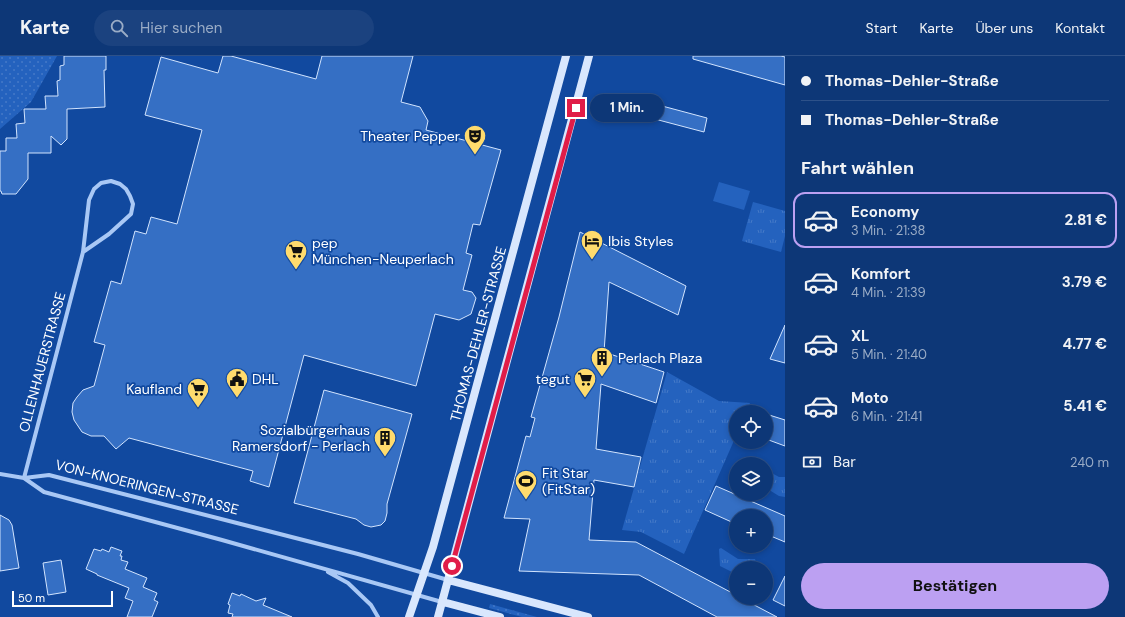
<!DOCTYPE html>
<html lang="de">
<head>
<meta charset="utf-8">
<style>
  :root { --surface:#0d3777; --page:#1b427f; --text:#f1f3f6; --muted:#9aacc6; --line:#2d5189; --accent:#bca0f2 }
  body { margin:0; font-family:"DM Sans",sans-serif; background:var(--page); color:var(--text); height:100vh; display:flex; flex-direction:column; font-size:15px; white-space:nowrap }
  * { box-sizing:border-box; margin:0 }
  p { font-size:13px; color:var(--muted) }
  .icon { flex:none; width:22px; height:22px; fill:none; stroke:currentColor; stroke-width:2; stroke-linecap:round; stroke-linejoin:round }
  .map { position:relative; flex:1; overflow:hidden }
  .details { display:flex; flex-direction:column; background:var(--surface); width:340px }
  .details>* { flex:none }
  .banner { display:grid; align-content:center; height:88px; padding:0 16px; background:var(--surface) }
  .fabs { position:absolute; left:729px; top:349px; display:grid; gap:8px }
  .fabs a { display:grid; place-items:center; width:44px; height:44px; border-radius:50%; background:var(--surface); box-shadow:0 2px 6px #0003,0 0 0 1px var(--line); font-size:20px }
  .scale { position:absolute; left:12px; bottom:10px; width:101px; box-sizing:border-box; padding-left:4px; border:2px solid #fff; border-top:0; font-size:11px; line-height:14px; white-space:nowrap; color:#fff; -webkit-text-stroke:3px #11499f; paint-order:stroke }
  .end { position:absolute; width:18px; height:18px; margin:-9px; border:5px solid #e11d48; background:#fff; box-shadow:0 0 0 2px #fff }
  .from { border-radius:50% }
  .bubble { position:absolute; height:28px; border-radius:14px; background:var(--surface); box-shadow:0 2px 6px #0003,0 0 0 1px var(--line); font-size:13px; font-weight:700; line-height:28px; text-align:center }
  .banner b { display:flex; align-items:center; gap:14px; height:38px; font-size:15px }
  .banner b+b { border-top:1px solid var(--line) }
  .banner i { width:10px; height:10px; background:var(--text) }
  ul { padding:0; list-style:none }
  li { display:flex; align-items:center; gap:12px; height:56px; margin:0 8px 6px; padding:0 8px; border:2px solid transparent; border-radius:12px }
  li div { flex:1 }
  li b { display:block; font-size:15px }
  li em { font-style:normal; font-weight:700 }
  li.selected { border-color:var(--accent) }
  li>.icon { width:36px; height:36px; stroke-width:1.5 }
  h2 { padding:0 16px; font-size:18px; line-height:48px }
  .pay { display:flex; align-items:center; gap:10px; height:44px; padding:0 16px; font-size:15px }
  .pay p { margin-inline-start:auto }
  .cta { display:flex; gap:8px; margin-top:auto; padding:8px 16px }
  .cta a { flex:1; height:46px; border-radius:24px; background:var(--accent); color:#111; font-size:16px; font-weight:700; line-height:46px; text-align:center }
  header { display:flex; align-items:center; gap:24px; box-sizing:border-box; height:56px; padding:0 20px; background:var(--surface); border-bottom:1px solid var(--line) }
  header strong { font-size:19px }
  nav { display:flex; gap:22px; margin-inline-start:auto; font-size:14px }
  .search { width:280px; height:36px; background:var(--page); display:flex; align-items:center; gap:10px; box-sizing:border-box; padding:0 14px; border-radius:22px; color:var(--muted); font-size:15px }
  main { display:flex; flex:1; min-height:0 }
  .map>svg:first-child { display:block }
  .grass { fill:url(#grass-dots) }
  .park { fill:url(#park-tufts) }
  .pitch { fill:#2462be }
  .building { fill:#356fc4; stroke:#d2e4fe }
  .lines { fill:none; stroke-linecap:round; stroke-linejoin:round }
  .street { stroke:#a9c8f5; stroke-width:4 }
  .secondary { stroke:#d9e7fd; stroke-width:8 }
  .route { stroke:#e11d48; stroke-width:5 }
  .labels { text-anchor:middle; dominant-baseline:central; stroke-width:3.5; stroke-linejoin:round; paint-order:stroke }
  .poi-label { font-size:14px; fill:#fff; stroke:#11499f; text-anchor:start }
  .street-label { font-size:14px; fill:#fff; stroke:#11499f }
</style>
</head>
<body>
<header>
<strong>Karte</strong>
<div class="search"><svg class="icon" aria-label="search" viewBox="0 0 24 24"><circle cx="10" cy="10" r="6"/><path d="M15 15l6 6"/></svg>Hier suchen</div>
<nav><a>Start</a><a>Karte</a><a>Über uns</a><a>Kontakt</a></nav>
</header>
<main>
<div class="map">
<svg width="785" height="561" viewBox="0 0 785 561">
  <defs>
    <pattern id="grass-dots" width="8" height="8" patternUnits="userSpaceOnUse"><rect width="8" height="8" fill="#2462be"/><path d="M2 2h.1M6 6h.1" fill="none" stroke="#457ac8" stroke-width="1.8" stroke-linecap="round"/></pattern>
    <pattern id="park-tufts" width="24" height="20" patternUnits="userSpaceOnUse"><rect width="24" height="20" fill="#2462be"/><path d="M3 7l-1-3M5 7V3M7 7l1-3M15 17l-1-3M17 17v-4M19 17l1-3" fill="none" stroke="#457ac8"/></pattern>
  </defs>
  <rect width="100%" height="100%" fill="#11499f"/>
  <!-- grass -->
  <path class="grass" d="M0 0H57L31 46 0 73Z
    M490 548 537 561H522L489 552Z"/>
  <!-- park -->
  <path class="park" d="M753 146 785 155V180L781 196 742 185Z
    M667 316 719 345 750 347 746 356H736V380L684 498 641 476 622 474Z
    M766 414 779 421H785V441L779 440 766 432Z
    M721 492 738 503H755L757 510 756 512H736V518L720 510 719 493Z"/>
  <!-- pitch -->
  <path class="pitch" d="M719 126 750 135 744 154 713 145Z"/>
  <!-- building -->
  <path class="building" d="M64 0H106V14H104L105 51 67 53V83L61 89 51 80V97H28V123L16 138H2L1 135H0V95H6V82H17L16 68 25 67 24 53H46L45 40H58L57 25 60 24V10L64 9Z
    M223 0H231L316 23 322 0H413L401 46 420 51 428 65 426 74 501 94 480 169 473 168 466 197 472 199 463 234 472 236 476 242 471 258 459 264 435 258 416 330 304 299 269 431 250 425 253 415 129 382 116 393 104 380H91L82 376 74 364 72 356 73 347 77 341 83 334 94 330 105 289 94 286 111 225 121 228 135 175 146 178 151 161 177 168 202 74 145 59 161 1 218 17Z
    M693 0H781L785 1V29L693 3Z
    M636 43 707 62 704 76 632 57Z
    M580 176 686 230 678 259 609 226 604 296 664 316 656 347 601 328 596 393 641 401 634 431 594 424 589 484 636 486 736 539V542H741L777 561H717L639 519 519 515 530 463 504 462 526 380 530 381 535 362 531 361 559 261Z
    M785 269V307L770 303Z
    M324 334 412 358 387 448V457L385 465 381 469 371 471 364 469 356 463 294 447Z
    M766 358 785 364V390L766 383Z
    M716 430 785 460V486L766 478V460H736V468L705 454Z
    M0 459 9 464 12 469 19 512 0 515Z
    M111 491 122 495 120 500H122L121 504 128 506 125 513 147 522 143 531 157 537 154 544 158 546 152 561H127L133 545 125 542 129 532 97 519V518L86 513 94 493 101 495 102 493 109 496Z
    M61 504 66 536 48 539 43 507Z
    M785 520V550L773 544Z
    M232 537 240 540 241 538 256 545 266 542 263 549 292 561H232L233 558 228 557 230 549 228 548Z"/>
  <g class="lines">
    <!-- street -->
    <path class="street" d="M0 418 24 422 49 419 358 498 448 524
      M24 422 44 436 222 484 442 546
      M24 422 83 196 89 144 94 133 101 127 111 125 120 128 126 133 130 140 133 148 131 158 109 178 83 196
      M328 516 348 527 371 549 378 561"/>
    <!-- secondary -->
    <path class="secondary" d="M448 524 588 561
      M443 546 500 561
      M409 561 433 491 566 0
      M438 561 589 0"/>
  </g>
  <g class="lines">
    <!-- route -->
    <path class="route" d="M452 510 576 52"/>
  </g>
  <!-- icons -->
  <defs>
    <g id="theatre-pin" transform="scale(1.15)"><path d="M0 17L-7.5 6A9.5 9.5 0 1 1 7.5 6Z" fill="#ffdb6d" stroke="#11499f"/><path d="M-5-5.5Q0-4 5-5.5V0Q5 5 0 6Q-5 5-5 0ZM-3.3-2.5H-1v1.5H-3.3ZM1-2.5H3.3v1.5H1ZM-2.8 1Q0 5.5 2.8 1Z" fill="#111"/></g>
    <g id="hotel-pin" transform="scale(1.15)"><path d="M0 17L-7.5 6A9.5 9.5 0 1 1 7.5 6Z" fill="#ffdb6d" stroke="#11499f"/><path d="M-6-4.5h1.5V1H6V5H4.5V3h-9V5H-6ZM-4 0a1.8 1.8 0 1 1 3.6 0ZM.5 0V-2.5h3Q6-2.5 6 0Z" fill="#111"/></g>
    <g id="supermarket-pin" transform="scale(1.15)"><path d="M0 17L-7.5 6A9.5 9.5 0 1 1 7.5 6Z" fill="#ffdb6d" stroke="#11499f"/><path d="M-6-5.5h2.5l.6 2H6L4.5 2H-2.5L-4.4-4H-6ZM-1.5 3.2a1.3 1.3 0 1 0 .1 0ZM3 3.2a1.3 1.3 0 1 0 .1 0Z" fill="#111"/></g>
    <g id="building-pin" transform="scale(1.15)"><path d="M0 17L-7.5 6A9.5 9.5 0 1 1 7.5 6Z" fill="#ffdb6d" stroke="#11499f"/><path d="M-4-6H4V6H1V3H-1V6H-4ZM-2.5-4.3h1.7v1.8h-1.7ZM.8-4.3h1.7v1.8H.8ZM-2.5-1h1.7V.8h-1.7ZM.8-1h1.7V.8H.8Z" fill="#111"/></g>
    <g id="civic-pin" transform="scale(1.15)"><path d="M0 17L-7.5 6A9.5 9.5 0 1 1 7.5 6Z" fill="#ffdb6d" stroke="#11499f"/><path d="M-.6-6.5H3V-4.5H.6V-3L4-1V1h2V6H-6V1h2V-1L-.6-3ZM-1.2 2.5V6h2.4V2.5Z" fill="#111"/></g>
    <g id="stadium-pin" transform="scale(1.15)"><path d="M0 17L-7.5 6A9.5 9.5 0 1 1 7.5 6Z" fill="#ffdb6d" stroke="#11499f"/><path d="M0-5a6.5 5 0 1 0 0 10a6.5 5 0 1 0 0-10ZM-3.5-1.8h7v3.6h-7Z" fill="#111"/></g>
  </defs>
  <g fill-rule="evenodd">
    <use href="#theatre-pin" x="475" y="80"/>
    <use href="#hotel-pin" x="592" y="185"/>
    <use href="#supermarket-pin" x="296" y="195"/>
    <use href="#building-pin" x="602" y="302"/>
    <use href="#civic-pin" x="237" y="323"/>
    <use href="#supermarket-pin" x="585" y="323"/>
    <use href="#supermarket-pin" x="198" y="333"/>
    <use href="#building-pin" x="385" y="382"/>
    <use href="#stadium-pin" x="526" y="425"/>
  </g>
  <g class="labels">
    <!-- poi labels -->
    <g class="poi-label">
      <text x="460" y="80" text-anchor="end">Theater Pepper</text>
      <text x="608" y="185">Ibis Styles</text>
      <text x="312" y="187">pep<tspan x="312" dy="16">München-Neuperlach</tspan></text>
      <text x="618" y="302">Perlach Plaza</text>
      <text x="252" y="323">DHL</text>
      <text x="570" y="323" text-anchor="end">tegut</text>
      <text x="182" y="333" text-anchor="end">Kaufland</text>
      <text x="370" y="374" text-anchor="end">Sozialbürgerhaus<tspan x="370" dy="16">Ramersdorf - Perlach</tspan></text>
      <text x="542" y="417">Fit Star<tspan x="542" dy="16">(FitStar)</tspan></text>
    </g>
    <!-- street labels -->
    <g class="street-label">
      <text transform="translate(478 278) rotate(-75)">THOMAS-DEHLER-STRASSE</text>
      <text transform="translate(42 306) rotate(-75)">OLLENHAUERSTRASSE</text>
      <text transform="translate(147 431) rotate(14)">VON-KNOERINGEN-STRASSE</text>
    </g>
  </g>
</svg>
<div class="fabs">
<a><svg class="icon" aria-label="locate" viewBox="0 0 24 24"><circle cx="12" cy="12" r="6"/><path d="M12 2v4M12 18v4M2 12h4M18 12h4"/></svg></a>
<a><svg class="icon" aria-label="layers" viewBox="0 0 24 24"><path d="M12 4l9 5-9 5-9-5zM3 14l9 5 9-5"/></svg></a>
<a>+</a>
<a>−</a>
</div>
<div class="scale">50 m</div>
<i class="end from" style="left:452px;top:510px"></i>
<i class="end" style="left:576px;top:52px"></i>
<div class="bubble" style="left:590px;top:38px;width:74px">1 Min.</div>
</div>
<section class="details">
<div class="banner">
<b><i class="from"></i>Thomas-Dehler-Straße</b>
<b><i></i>Thomas-Dehler-Straße</b>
</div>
<h2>Fahrt wählen</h2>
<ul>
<li class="selected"><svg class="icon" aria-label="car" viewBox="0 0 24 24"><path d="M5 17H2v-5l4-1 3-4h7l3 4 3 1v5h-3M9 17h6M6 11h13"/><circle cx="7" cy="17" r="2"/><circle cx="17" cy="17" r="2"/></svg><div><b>Economy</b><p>3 Min. · 21:38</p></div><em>2.81 €</em></li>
<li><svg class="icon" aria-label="car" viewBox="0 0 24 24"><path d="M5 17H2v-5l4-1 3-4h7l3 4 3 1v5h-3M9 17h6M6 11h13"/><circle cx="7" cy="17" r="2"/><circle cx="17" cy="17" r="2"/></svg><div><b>Komfort</b><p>4 Min. · 21:39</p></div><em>3.79 €</em></li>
<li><svg class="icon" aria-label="car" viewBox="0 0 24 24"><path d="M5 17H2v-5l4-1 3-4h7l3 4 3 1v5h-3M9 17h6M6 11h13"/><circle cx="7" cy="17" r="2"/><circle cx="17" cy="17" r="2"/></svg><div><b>XL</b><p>5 Min. · 21:40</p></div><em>4.77 €</em></li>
<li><svg class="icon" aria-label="car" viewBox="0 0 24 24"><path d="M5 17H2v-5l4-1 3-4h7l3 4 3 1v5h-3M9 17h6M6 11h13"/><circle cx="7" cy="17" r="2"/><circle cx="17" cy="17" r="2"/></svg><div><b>Moto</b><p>6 Min. · 21:41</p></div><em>5.41 €</em></li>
</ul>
<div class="pay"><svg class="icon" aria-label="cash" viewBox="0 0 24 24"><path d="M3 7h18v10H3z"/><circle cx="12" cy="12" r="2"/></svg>Bar<p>240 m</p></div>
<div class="cta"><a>Bestätigen</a></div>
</section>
</main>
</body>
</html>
